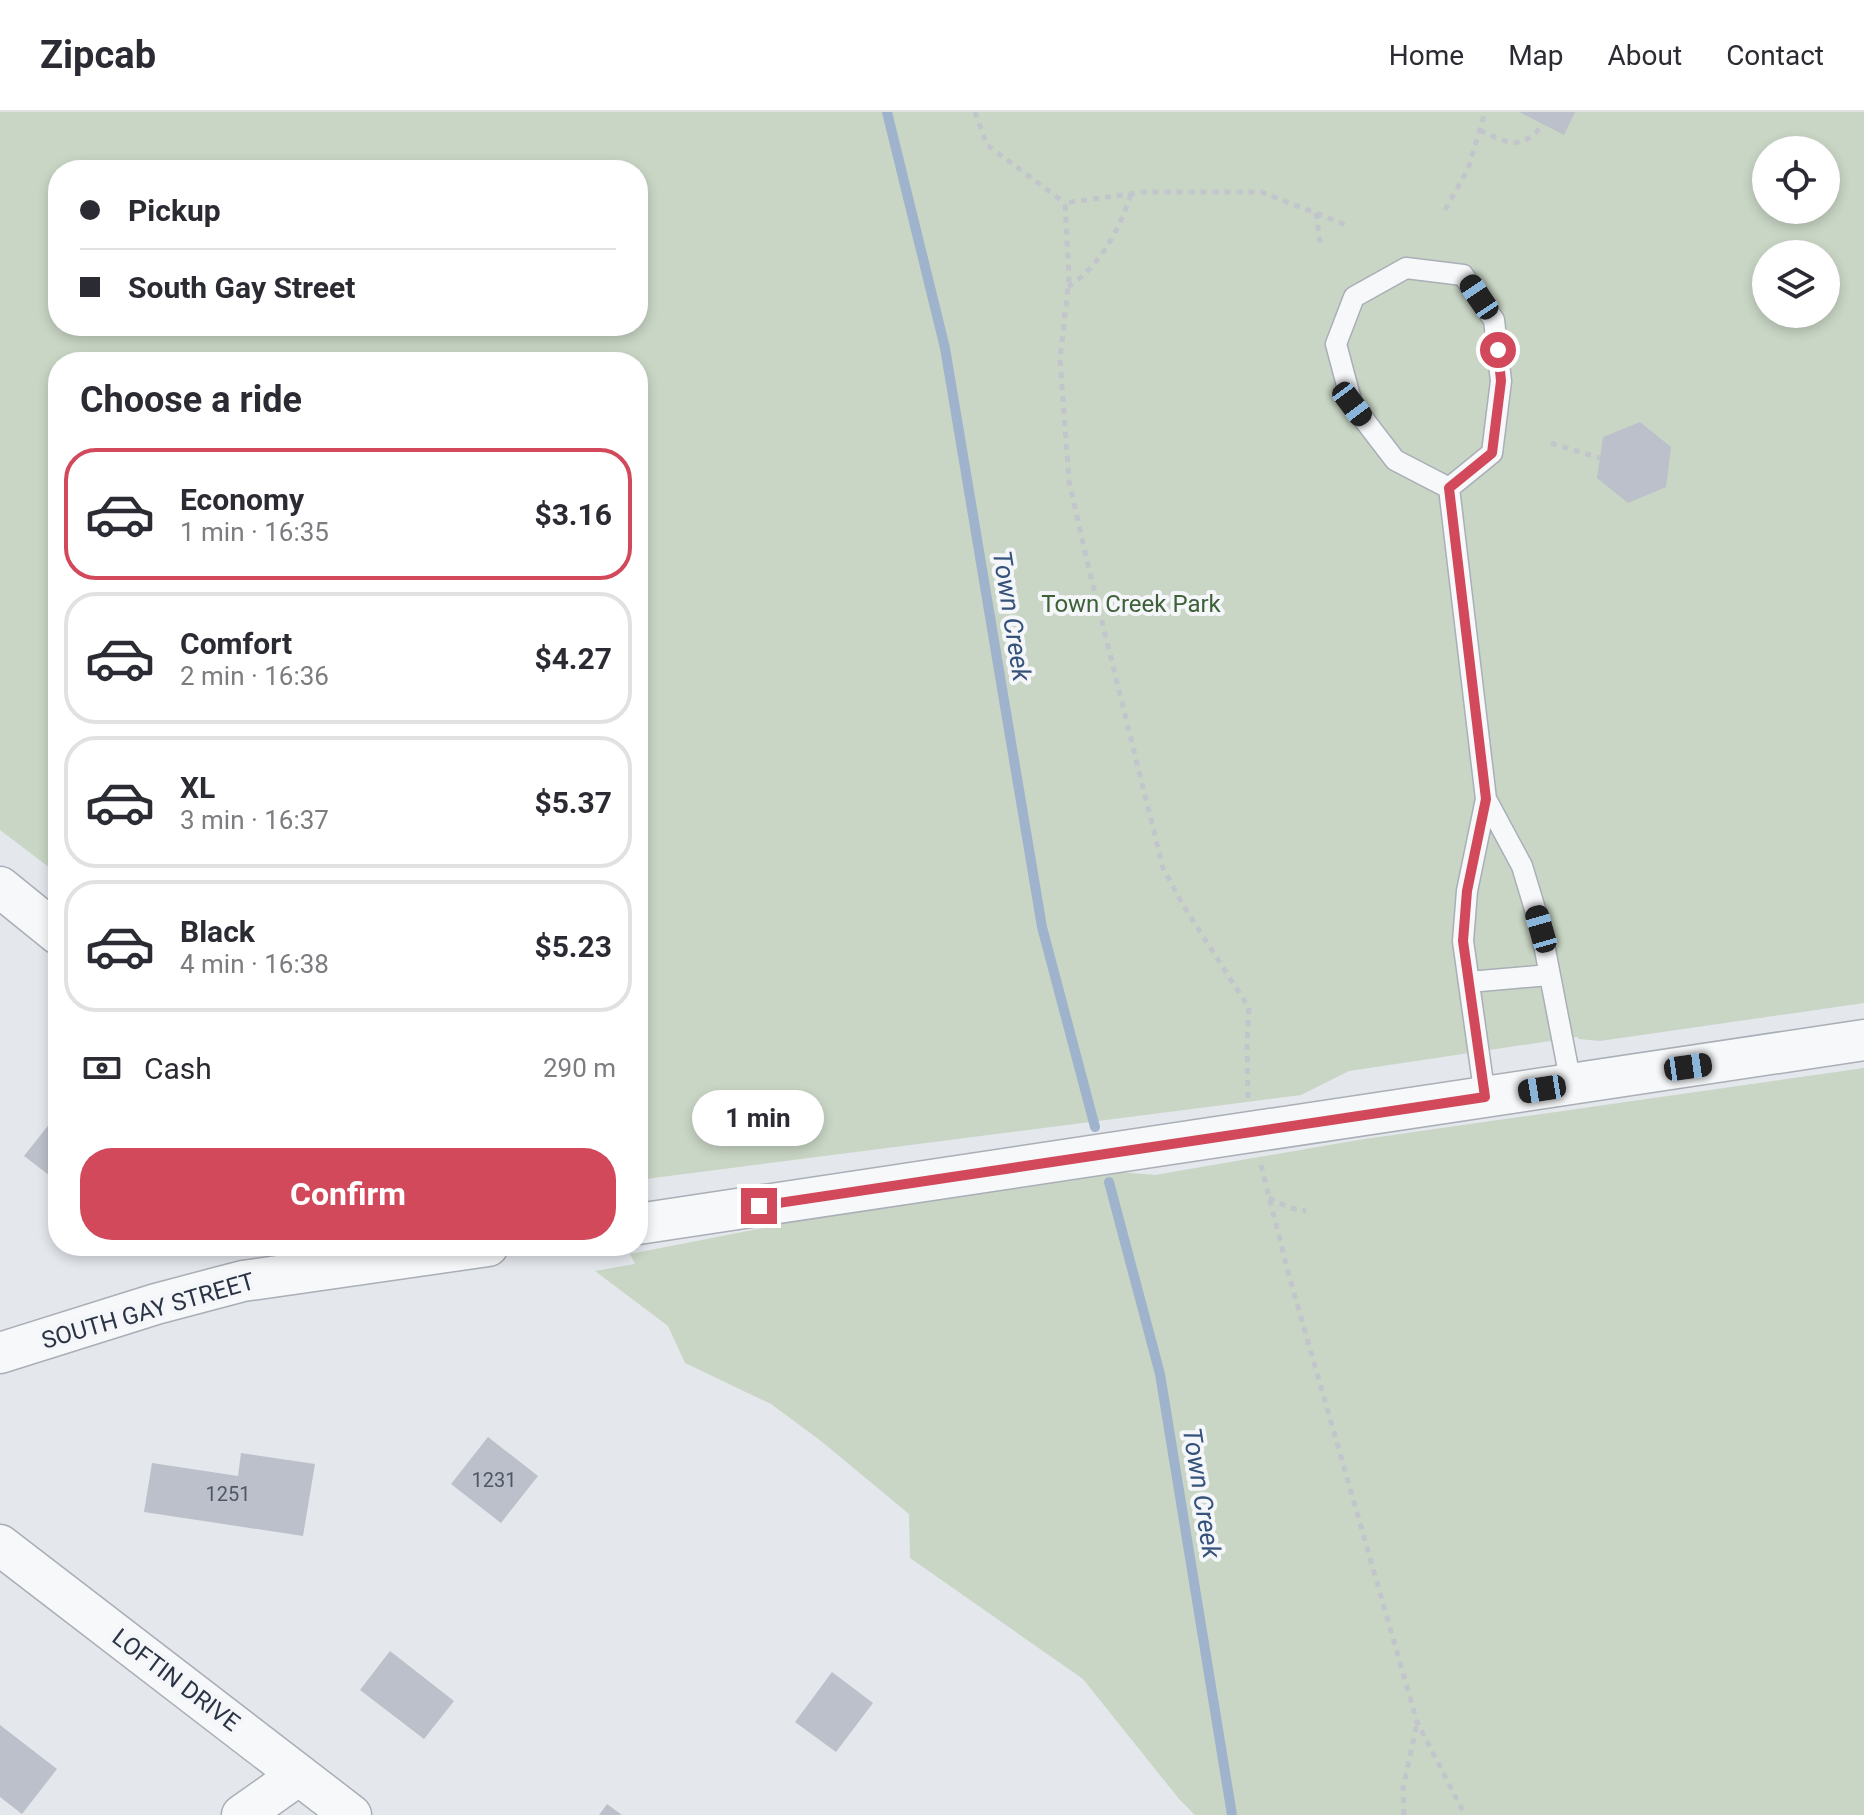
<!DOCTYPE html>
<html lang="en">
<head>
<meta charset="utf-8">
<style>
  :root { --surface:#fff; --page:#f7f7f7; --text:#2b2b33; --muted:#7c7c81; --line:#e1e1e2; --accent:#d1495b }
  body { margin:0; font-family:Roboto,sans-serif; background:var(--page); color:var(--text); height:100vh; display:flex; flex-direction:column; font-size:30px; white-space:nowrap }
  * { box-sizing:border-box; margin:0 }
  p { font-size:26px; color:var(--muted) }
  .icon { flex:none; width:44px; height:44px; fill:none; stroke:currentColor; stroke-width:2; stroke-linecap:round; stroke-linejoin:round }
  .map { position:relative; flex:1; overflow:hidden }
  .panel { position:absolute; left:48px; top:240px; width:600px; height:904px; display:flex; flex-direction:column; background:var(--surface); border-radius:32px; box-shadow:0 4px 12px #0003 }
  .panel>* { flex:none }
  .guide { position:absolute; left:48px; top:48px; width:600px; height:176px; border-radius:32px; box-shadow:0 4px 12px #0003; display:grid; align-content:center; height:176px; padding:0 32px; background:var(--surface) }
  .tools { position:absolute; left:1752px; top:24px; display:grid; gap:16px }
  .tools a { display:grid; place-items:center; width:88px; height:88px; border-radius:50%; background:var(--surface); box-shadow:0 4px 12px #0003; font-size:40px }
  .end { position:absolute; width:36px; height:36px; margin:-18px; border:10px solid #d1495b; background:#fff; box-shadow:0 0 0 4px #fff }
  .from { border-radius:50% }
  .bubble { position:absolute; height:56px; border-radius:28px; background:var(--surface); box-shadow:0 4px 12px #0003; font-size:26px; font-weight:700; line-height:56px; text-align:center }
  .car { position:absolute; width:24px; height:48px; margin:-24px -12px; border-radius:10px; box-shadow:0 0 6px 2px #0007; background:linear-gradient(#222 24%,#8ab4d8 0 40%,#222 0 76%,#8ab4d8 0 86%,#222 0) }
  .guide b { display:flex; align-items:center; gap:28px; height:76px; font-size:30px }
  .guide b+b { border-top:2px solid var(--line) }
  .guide i { width:20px; height:20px; background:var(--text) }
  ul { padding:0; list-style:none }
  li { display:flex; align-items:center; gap:24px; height:132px; margin:0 16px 12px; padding:0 16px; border:4px solid var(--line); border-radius:32px }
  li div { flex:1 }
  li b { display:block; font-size:30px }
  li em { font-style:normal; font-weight:700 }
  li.on { border-color:var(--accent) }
  li>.icon { width:72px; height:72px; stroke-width:1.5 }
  h2 { padding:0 32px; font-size:36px; line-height:96px }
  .pay { display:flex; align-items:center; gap:20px; height:88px; padding:0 32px; font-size:30px }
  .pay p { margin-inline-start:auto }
  .primary-button { display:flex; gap:16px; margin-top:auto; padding:16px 32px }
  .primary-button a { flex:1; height:92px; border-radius:32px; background:var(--accent); color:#fff; font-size:32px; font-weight:700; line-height:92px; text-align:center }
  header { display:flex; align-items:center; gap:48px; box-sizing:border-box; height:112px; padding:0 40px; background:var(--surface); border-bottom:2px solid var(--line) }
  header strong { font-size:38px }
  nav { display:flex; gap:44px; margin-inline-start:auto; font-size:28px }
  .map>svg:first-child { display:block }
  .green { fill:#c9d6c5; fill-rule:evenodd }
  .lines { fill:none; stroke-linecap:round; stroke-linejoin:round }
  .stream { stroke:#9fb4cc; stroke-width:10 }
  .building { fill:#bbc0ca }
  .lane-casing { stroke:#a9aeb7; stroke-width:23 }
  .street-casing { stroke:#a9aeb7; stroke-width:43 }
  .path { stroke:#c2c5cb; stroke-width:5; stroke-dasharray:6 6; stroke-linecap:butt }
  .lane { stroke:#f7f8fa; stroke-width:20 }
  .street { stroke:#f7f8fa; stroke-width:40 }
  .route { stroke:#d1495b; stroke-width:10 }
  .labels { text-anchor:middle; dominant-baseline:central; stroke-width:8; stroke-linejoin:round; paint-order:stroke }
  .number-label { font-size:20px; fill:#4f5766 }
  .park-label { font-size:24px; fill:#3f6138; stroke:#f4f6f9 }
  .street-label { font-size:24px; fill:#2b3445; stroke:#f4f6f9 }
  .water-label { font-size:26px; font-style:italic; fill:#34527a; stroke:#f4f6f9 }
</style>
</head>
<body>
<header>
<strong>Zipcab</strong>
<nav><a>Home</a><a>Map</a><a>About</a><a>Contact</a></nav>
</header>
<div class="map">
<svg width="1864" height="1703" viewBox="0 0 1864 1703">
  <rect width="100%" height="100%" fill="#e4e7ec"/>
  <!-- green -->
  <path class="green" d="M0 0H1864V891L1600 929 1579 927 1577 925 1349 959 1301 983 638 1068V250H58V762L0 718ZM1766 38H1826V98H1766ZM58 58H638V214H58ZM1766 142H1826V202H1766Z
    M1864 956V1703H1195L1179 1687 1083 1567 910 1446 909 1402 821 1329 771 1292 685 1251 668 1214 595 1159 635 1152 630 1142 935 1082 1022 1076 1106 1059 1155 1063 1358 1028Z"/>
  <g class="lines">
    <!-- stream -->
    <path class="stream" d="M887 0 945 236 1042 815 1095 1015
      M1109 1070 1160 1262 1232 1703"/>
  </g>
  <!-- building -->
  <path class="building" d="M1519 0H1575L1564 23Z
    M1640 310 1671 335 1666 375 1628 391 1597 366 1603 325Z
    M58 1001V1070L24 1044Z
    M488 1325 538 1364 501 1411 451 1372Z
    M241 1341 315 1352 303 1424 144 1400 152 1351 238 1364Z
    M390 1539 454 1589 424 1627 360 1578Z
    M832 1560 873 1591 836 1640 795 1610Z
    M0 1613 57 1657 22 1702 0 1685Z
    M607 1692 622 1703H599Z"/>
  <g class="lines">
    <!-- lane casing -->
    <g class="lane-casing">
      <path id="lane" d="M1449 376 1492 341 1501 269 1494 208 1463 163 1406 156 1354 185 1336 232 1352 292 1395 348 1449 376 1486 687 1467 779 1463 829 1485 985
        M1486 687 1522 754 1541 817 1571 972
        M1469 870 1549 863"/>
    </g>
    <!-- street casing -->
    <g class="street-casing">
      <path id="street" d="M0 775 58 822
        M638 1112 1864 928
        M0 1241 156 1192 243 1169 488 1134
        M0 1433 351 1703
        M242 1703 299 1663"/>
    </g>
    <!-- path -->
    <path class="path" d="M975 0 987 33 1065 91
      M1480 18C1507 31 1522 40 1543 12
      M1445 98 1468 57 1485 0
      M1316 101 1321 137
      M1068 175C1101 153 1119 118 1131 82
      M1551 331 1600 346
      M1248 986 1247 933 1249 896 1183 793 1163 756 1087 449 1069 369 1060 247 1069 166 1065 91 1143 80H1261L1349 114
      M1261 1053 1288 1160 1417 1610 1465 1703
      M1269 1086 1290 1096 1306 1099
      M1404 1703 1403 1677 1417 1611"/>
    <!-- lane -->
    <use href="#lane" class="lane"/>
    <!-- street -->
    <use href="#street" class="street"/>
  </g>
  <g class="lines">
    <!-- route -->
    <path class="route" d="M759 1094 1485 985 1463 829 1467 779 1486 687 1449 376 1492 341 1501 269 1498 238"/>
  </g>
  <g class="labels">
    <!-- number labels -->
    <g class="number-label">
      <text x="494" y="1368">1231</text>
      <text x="228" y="1382">1251</text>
    </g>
    <!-- park labels -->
    <g class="park-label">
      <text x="1131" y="492">Town Creek Park</text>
    </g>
    <!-- street labels -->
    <g class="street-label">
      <text transform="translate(148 1199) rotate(-16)">SOUTH GAY STREET</text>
      <text transform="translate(176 1568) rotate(37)">LOFTIN DRIVE</text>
    </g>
    <!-- water labels -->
    <g class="water-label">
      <text transform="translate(1012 504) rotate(81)">Town Creek</text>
      <text transform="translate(1202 1381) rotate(81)">Town Creek</text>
    </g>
  </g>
</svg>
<div class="tools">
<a><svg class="icon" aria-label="locate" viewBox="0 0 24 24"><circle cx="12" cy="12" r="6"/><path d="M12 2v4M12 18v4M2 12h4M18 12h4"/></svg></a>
<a><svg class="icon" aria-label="layers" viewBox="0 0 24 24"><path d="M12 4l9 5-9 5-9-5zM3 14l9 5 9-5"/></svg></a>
</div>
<i class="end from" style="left:1498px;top:238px"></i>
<i class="end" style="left:759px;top:1094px"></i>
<div class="bubble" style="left:692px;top:978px;width:132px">1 min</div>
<i class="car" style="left:1479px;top:185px;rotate:326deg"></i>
<i class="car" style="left:1352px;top:292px;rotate:143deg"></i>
<i class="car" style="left:1541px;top:817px;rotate:344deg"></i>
<i class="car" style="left:1688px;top:955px;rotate:82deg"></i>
<i class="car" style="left:1542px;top:977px;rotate:261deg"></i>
<div class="guide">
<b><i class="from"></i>Pickup</b>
<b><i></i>South Gay Street</b>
</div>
<section class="panel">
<h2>Choose a ride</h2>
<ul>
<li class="on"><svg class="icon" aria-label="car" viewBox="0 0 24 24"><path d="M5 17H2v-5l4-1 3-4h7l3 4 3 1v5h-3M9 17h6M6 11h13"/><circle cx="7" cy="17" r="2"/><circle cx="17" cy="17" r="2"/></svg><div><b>Economy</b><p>1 min · 16:35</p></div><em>$3.16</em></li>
<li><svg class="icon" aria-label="car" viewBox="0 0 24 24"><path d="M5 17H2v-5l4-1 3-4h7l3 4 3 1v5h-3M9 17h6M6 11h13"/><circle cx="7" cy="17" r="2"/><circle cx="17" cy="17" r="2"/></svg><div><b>Comfort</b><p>2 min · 16:36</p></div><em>$4.27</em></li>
<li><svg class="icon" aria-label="car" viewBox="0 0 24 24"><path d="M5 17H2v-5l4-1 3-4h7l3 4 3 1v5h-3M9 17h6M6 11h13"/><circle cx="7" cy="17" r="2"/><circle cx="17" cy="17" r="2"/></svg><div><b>XL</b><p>3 min · 16:37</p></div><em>$5.37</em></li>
<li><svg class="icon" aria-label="car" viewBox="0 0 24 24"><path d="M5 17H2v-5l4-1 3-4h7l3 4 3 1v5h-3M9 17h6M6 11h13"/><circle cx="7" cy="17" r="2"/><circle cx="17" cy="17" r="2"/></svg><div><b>Black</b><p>4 min · 16:38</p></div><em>$5.23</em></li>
</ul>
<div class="pay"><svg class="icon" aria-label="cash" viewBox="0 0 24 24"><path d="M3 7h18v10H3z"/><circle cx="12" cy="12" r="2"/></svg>Cash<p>290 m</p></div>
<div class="primary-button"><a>Confirm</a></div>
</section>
</div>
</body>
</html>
